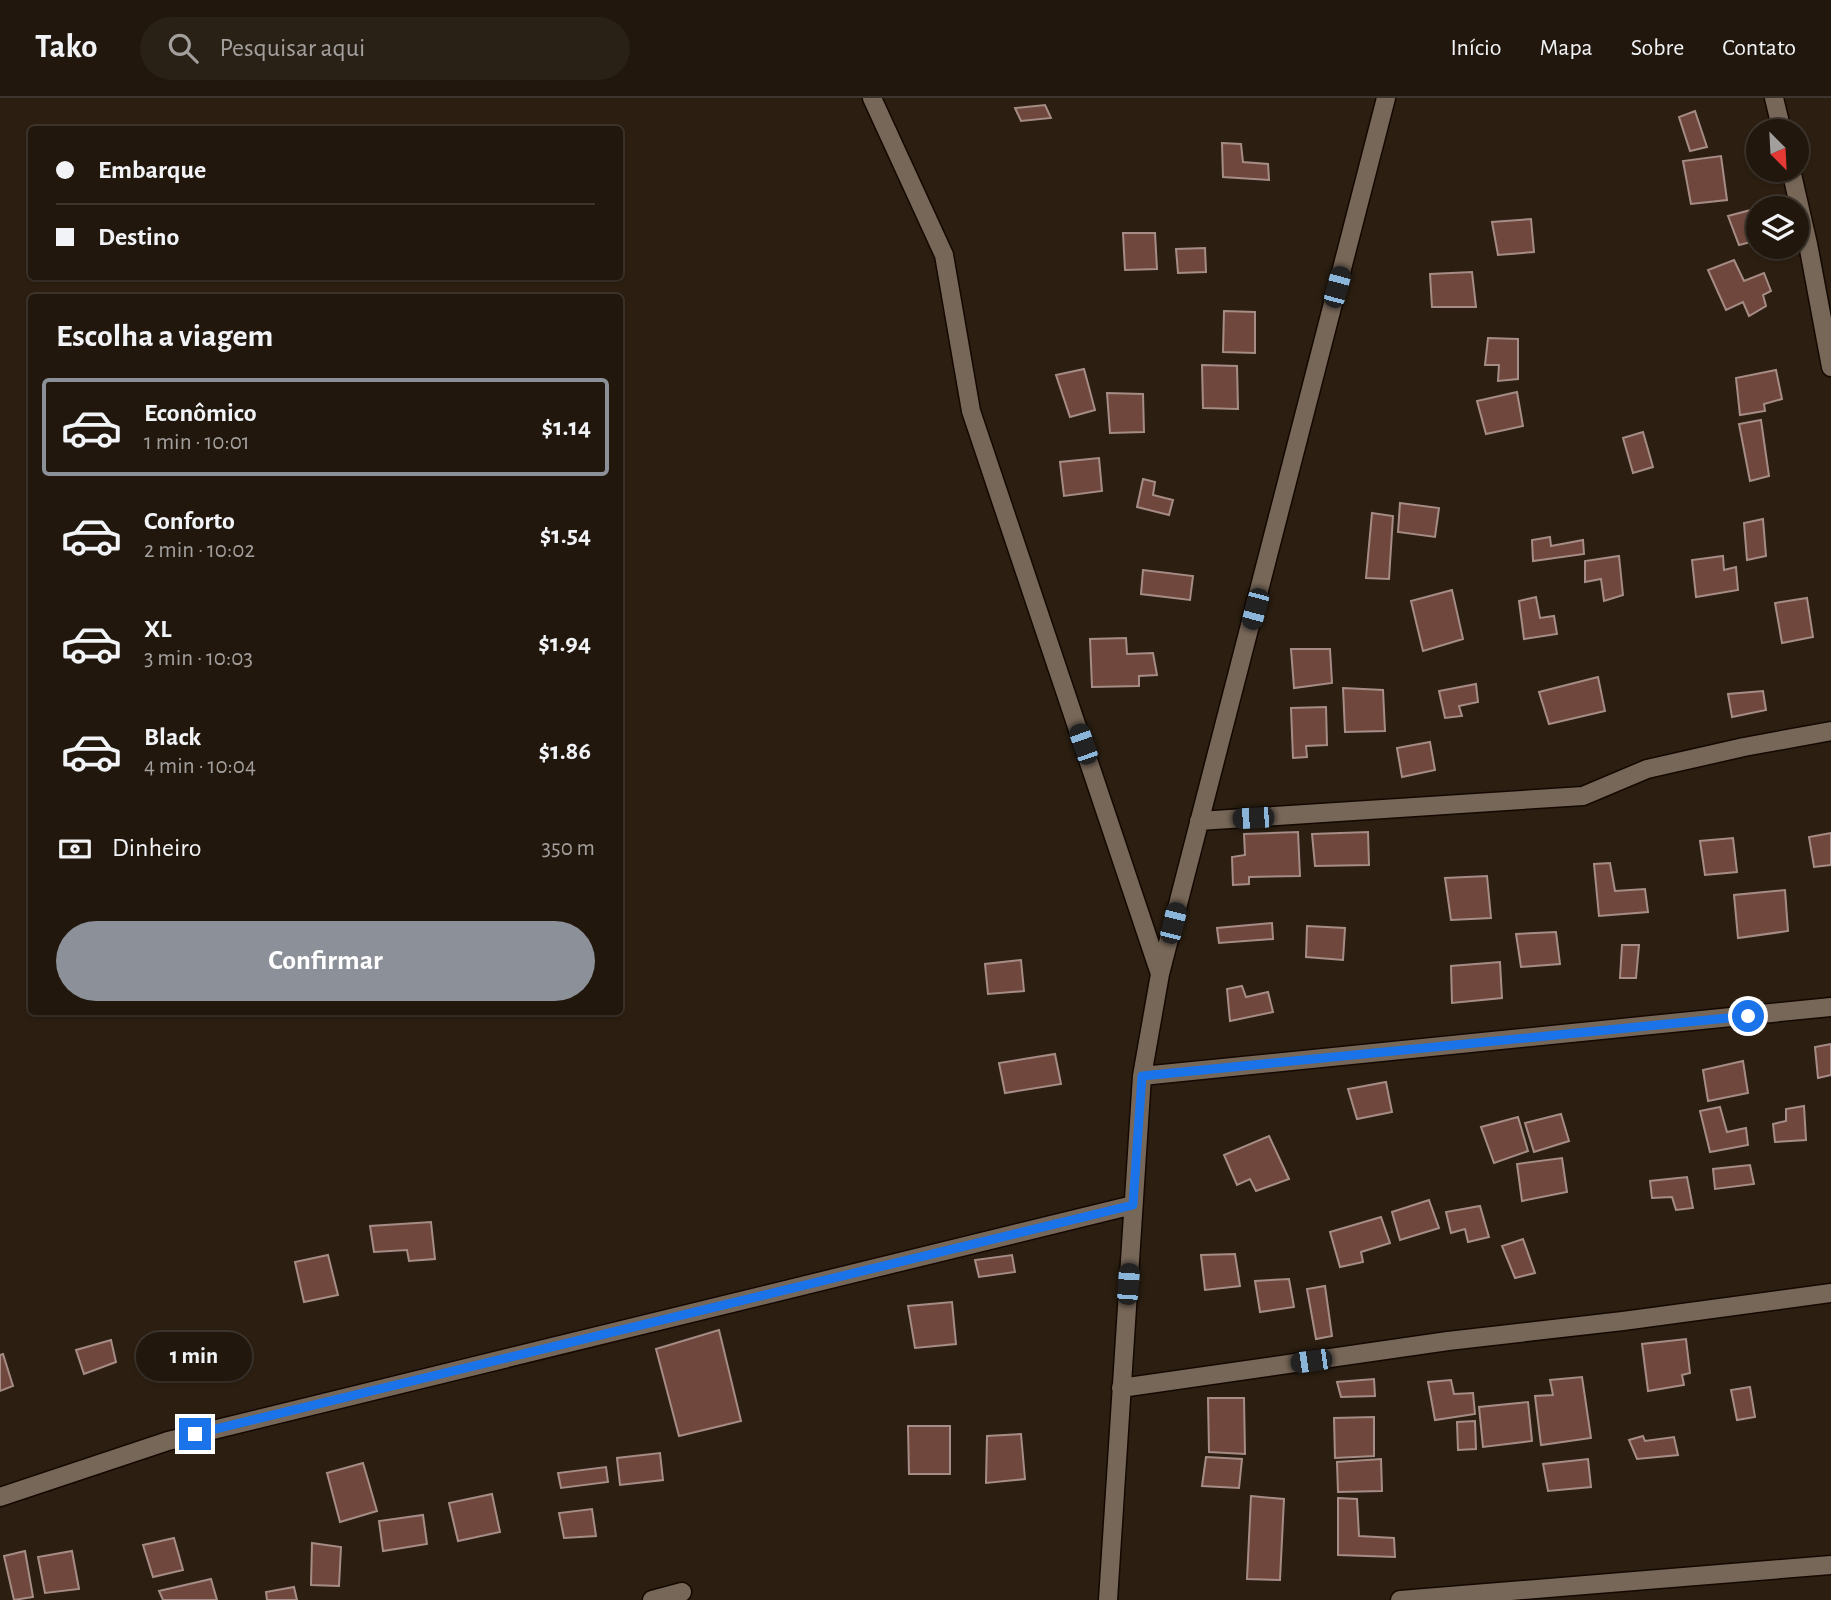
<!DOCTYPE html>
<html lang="pt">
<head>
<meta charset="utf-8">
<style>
  :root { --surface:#21170d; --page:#292016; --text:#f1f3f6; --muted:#a29f9d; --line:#3e362e; --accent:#8c9099 }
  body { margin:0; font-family:"Alegreya Sans",sans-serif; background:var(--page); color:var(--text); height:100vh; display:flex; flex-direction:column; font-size:26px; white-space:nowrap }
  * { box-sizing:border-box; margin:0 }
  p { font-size:23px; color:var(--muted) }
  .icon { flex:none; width:38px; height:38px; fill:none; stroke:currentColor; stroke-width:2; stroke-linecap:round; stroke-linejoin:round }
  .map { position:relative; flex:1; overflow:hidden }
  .side { position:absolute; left:28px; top:196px; width:595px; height:721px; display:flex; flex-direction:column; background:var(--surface); border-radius:7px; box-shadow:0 2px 5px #0004,0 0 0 2px var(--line) }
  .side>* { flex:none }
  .top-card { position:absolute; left:28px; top:28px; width:595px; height:154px; border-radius:7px; box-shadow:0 2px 5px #0004,0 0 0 2px var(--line); display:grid; align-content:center; height:154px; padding:0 28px; background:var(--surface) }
  .needle { width:46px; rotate:156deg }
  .buttons { position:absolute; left:1746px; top:21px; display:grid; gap:14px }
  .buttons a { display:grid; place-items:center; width:63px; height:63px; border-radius:50%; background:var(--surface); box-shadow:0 2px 5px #0004,0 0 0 2px var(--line); font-size:35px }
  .end { position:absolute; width:32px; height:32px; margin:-16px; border:9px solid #1a73e8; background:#fff; box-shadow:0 0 0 4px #fff }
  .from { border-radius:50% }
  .bubble { position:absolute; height:49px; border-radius:24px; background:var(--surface); box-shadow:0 2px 5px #0004,0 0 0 2px var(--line); font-size:23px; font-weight:600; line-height:49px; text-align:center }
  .car { position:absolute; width:21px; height:42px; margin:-21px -10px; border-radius:9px; box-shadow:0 0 5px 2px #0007; background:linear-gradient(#222 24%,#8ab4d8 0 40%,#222 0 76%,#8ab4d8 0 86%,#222 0) }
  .top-card b { display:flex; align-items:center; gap:24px; height:66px; font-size:26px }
  .top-card b+b { border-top:2px solid var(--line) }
  .top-card i { width:18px; height:18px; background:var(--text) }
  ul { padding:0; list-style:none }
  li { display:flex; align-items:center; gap:21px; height:98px; margin:0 14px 10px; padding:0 14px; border:4px solid transparent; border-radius:7px }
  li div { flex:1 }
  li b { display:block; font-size:26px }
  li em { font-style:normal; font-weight:600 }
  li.current { border-color:var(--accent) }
  li>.icon { width:63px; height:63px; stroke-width:1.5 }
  h2 { padding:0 28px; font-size:32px; line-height:84px }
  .pay { display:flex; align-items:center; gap:18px; height:77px; padding:0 28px; font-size:26px }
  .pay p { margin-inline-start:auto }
  .cta { display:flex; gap:14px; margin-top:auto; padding:14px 28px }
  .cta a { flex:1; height:80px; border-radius:42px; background:var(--accent); color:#fff; font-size:28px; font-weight:600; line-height:80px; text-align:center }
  header { display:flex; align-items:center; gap:42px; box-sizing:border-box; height:98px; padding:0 35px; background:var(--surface); border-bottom:2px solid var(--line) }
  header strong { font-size:33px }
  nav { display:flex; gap:38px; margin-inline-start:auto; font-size:24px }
  .search { width:490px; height:63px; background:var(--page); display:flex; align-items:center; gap:18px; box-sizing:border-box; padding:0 24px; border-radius:38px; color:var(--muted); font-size:26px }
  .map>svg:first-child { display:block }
  .building { fill:#70473c; stroke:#a58c86; stroke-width:2 }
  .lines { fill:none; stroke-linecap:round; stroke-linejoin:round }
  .street-casing { stroke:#140801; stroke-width:21 }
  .street { stroke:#776758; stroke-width:18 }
  .route { stroke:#1a73e8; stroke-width:9 }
</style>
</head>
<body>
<header>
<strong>Tako</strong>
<div class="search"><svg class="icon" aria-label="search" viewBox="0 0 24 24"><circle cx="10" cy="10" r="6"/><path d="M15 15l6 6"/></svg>Pesquisar aqui</div>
<nav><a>Início</a><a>Mapa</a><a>Sobre</a><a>Contato</a></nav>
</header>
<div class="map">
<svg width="1831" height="1502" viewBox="0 0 1831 1502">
  <rect width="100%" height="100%" fill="#2c1f11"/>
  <!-- building -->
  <path class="building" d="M1045 7 1051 20 1021 23 1015 10Z
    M1695 13 1707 49 1690 53 1679 19Z
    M1222 45 1241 46 1243 64 1268 66 1269 82 1223 79Z
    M1721 58 1727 102 1691 106 1683 63Z
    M1766 108 1767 110H1759V142L1739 147 1728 118Z
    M1531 121 1534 154 1498 157 1492 124Z
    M1123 135H1155L1157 171 1125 172Z
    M1205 150 1206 174 1178 175 1176 151Z
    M1734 162 1744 183 1764 175 1771 193 1763 197 1766 208 1749 218 1743 204 1726 212 1708 172Z
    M1472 174 1476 209H1432L1430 176Z
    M1224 213 1255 214V255L1223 254Z
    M1488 240 1518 241V281L1498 283 1499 267H1485Z
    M1202 267 1237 268 1238 311 1203 310Z
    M1084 271 1095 312 1070 319 1056 277Z
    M1776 272 1782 301 1764 306 1765 313 1740 317 1736 280Z
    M1517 294 1523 328 1486 336 1477 303Z
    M1107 295 1143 296 1144 334 1110 335Z
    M1761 322 1769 378 1750 383 1739 326Z
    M1643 334 1653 369 1633 375 1623 340Z
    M1099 360 1102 393 1064 398 1060 364Z
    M1143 381 1155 384 1153 397 1173 402 1169 417 1137 409Z
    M1400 405 1439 410 1435 439 1398 434Z
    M1372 415 1393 418 1389 481 1366 480Z
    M1763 421 1766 458 1747 462 1744 425Z
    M1550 439 1551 448 1583 442 1584 456 1533 463 1532 442Z
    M1619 458 1623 497 1604 503 1601 481 1585 484V463Z
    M1723 458 1724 472 1736 469 1738 492 1696 499 1692 462Z
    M1143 472 1193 478 1190 502 1141 496Z
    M1452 492 1463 541 1423 553 1411 503Z
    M1536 499 1540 520 1554 518 1557 536 1524 541 1519 503Z
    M1807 500 1813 539 1782 545 1775 505Z
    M1126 540 1127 556 1153 555 1157 577 1139 578V588L1092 589 1090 541Z
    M1291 551H1330L1332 585 1294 590Z
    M1598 579 1605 613 1549 626 1539 594Z
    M1476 586 1478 604 1459 608 1462 618 1445 620 1439 593Z
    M1343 590 1383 592 1385 633 1345 634Z
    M1763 593 1766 612 1732 619 1728 596Z
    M1326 609 1327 647 1306 648 1307 659 1293 660 1291 610Z
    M1430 644 1435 672 1402 679 1397 650Z
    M1298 734 1300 778 1249 779V786L1233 787 1232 759 1245 757 1244 736Z
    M1368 734 1369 767 1315 768 1312 736Z
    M1831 735V767L1814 769 1809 739Z
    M1733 740 1737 774 1705 777 1700 743Z
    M1610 765 1615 793 1645 791 1648 814 1599 818 1594 766Z
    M1487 778 1491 820 1451 822 1445 780Z
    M1785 792 1788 833 1738 840 1734 797Z
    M1272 825 1273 841 1219 845 1217 830Z
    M1307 828 1345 830 1343 862 1306 859Z
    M1556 834 1560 866 1521 869 1516 836Z
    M1622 847H1639L1636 880H1620Z
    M1021 862 1024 893 988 896 985 866Z
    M1500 864 1502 900 1452 905 1451 868Z
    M1242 888 1246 899 1268 894 1273 914 1230 923 1227 891Z
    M1831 946V977L1818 980 1815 949Z
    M1055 956 1061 986 1005 995 999 965Z
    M1743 963 1748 995 1708 1003 1703 972Z
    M1386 984 1392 1014 1357 1021 1348 991Z
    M1804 1008 1806 1042 1775 1044 1773 1026 1786 1023V1011Z
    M1720 1009 1727 1034 1746 1030 1748 1047 1710 1054 1700 1013Z
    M1561 1016 1569 1043 1534 1054 1525 1025Z
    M1518 1019 1528 1053 1494 1065 1481 1029Z
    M1269 1038 1289 1081 1256 1093 1250 1081 1237 1087 1224 1057Z
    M1562 1060 1567 1094 1522 1103 1517 1066Z
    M1750 1067 1754 1086 1715 1091 1713 1071Z
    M1687 1079 1693 1110 1676 1112 1672 1099 1652 1100 1650 1083Z
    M1429 1102 1439 1130 1400 1142 1392 1114Z
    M1480 1108 1489 1139 1468 1144 1465 1131 1451 1135 1446 1114Z
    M1381 1119 1390 1145 1361 1154 1363 1164 1340 1169 1330 1134Z
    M431 1124 435 1161 409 1163 407 1152 374 1154 370 1128Z
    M1523 1141 1535 1175 1515 1180 1502 1148Z
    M1235 1156 1240 1188 1205 1192 1201 1157Z
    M328 1157 338 1197 304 1204 295 1164Z
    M1012 1157 1015 1174 979 1179 975 1162Z
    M1289 1181 1294 1209 1260 1214 1255 1183Z
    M1325 1188 1332 1238 1316 1241 1307 1191Z
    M952 1204 956 1246 915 1250 908 1208Z
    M719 1232 741 1323 679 1338 656 1251Z
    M1686 1241 1690 1275 1682 1277 1684 1287 1648 1293 1642 1246Z
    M111 1242 116 1264 84 1276 76 1252Z
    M3 1256 13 1288 0 1293V1257Z
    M1582 1279 1591 1340 1541 1347 1535 1298 1553 1297 1550 1282Z
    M1374 1281 1375 1298 1341 1299 1337 1284Z
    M1451 1282 1454 1296 1473 1295 1475 1316 1435 1322 1428 1284Z
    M1750 1289 1755 1319 1737 1322 1731 1292Z
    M1208 1300H1244L1245 1356 1209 1354Z
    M1528 1304 1532 1343 1483 1349 1479 1309Z
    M1374 1319V1358L1335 1360 1334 1320Z
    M1475 1323 1476 1351 1458 1352 1457 1324Z
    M908 1328H950V1376H909Z
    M1021 1336 1025 1381 986 1385 987 1338Z
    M1643 1338 1645 1343 1674 1339 1678 1357 1637 1361 1629 1342Z
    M660 1355 663 1382 620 1387 617 1360Z
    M1206 1359 1242 1361 1239 1390 1202 1388Z
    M1381 1361 1382 1393 1338 1394 1337 1364Z
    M1588 1361 1591 1389 1548 1393 1543 1366Z
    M363 1365 377 1413 340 1424 327 1375Z
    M606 1369 608 1384 561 1390 558 1375Z
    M492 1396 500 1434 458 1443 449 1405Z
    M1251 1398 1284 1401 1280 1482 1247 1481Z
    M1338 1400 1357 1401 1359 1438 1394 1440 1395 1459 1338 1457Z
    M592 1411 596 1438 564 1440 559 1415Z
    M423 1417 427 1446 383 1453 379 1423Z
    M174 1440 183 1472 153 1479 143 1447Z
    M312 1445 341 1449 339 1488 311 1487Z
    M25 1453 33 1499 14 1502 4 1458Z
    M72 1453 79 1491 45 1495 38 1459Z
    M211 1481 217 1502H163L159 1493Z
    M294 1489 297 1502H267L266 1494Z"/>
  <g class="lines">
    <!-- street casing -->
    <g class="street-casing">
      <path id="street" d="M872 0 944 157 971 313 1160 876
        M1774 0 1782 33
        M1791 72 1808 146 1831 269
        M1199 723 1583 698 1647 671 1744 649 1831 633
        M1142 978 1160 876 1386 0
        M1121 1290 1448 1243 1623 1223 1831 1195
        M0 1399 168 1343 1133 1107
        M652 1502 682 1494
        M1108 1502 1142 978 1831 909
        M1400 1502 1831 1467"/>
    </g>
    <!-- street -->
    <use href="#street" class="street"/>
  </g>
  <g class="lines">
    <!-- route -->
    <path class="route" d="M195 1336 1133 1107 1142 978 1748 918"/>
  </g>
</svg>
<div class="buttons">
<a><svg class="needle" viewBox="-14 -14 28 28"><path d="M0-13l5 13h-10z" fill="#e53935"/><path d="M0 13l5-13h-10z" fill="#a29f9d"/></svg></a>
<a><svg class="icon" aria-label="layers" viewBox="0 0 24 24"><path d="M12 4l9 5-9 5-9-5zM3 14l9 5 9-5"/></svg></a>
</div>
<i class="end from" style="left:1748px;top:918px"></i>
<i class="end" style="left:195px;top:1336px"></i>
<div class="bubble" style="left:136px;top:1234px;width:116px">1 min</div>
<i class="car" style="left:1337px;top:189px;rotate:15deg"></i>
<i class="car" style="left:1255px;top:511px;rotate:195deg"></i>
<i class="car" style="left:1083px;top:646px;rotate:341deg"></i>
<i class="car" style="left:1253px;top:720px;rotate:267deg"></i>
<i class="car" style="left:1173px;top:825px;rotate:14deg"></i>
<i class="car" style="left:1128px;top:1186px;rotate:4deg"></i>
<i class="car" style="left:1311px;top:1263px;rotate:262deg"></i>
<div class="top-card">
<b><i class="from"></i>Embarque</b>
<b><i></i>Destino</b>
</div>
<section class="side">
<h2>Escolha a viagem</h2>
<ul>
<li class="current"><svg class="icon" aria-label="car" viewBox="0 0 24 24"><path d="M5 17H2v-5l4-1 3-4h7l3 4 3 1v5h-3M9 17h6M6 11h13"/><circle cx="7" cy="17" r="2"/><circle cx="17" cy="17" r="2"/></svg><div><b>Econômico</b><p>1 min · 10:01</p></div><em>$1.14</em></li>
<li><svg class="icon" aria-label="car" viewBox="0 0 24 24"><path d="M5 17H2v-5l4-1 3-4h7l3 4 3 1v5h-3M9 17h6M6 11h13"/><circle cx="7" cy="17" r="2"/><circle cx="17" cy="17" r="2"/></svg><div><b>Conforto</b><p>2 min · 10:02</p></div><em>$1.54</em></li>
<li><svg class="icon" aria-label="car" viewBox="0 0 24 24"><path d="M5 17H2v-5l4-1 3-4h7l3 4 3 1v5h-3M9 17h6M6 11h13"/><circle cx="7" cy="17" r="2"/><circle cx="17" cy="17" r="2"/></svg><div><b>XL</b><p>3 min · 10:03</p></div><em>$1.94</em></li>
<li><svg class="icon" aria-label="car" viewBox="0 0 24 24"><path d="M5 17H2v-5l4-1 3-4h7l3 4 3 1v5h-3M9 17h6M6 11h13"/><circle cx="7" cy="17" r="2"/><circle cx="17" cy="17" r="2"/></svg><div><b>Black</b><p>4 min · 10:04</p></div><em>$1.86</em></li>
</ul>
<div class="pay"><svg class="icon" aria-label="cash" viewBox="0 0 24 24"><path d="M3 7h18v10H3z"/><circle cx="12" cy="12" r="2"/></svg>Dinheiro<p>350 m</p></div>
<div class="cta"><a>Confirmar</a></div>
</section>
</div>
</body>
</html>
